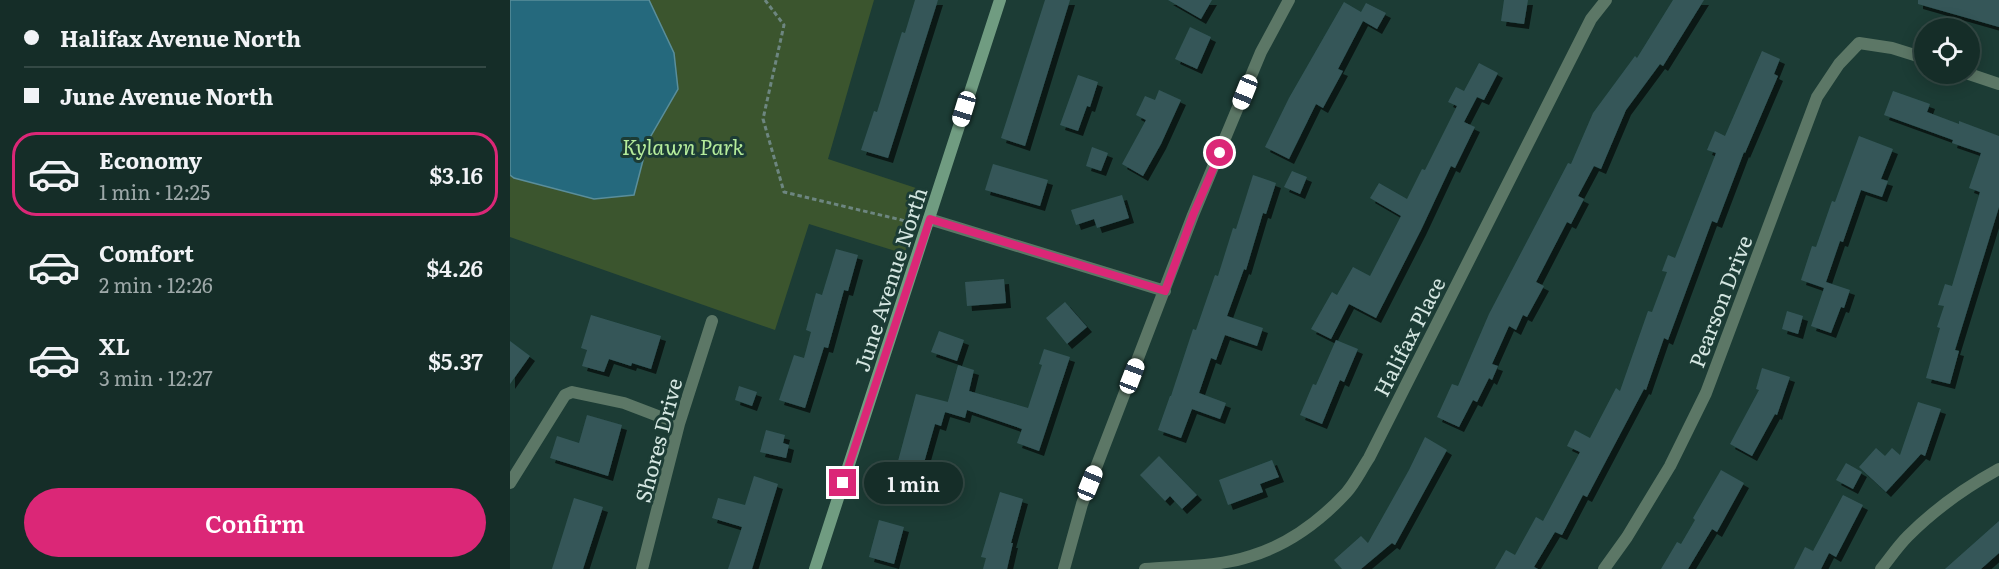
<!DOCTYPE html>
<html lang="en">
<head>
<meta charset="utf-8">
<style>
  :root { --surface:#152d28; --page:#223934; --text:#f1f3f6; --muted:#9da8a8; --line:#344945; --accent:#db2777 }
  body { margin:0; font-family:Literata,serif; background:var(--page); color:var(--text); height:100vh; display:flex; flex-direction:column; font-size:22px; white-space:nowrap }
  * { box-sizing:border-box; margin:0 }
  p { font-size:20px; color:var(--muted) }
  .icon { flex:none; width:33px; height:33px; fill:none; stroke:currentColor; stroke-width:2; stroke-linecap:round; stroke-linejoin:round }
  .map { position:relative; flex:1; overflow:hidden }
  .sheet { display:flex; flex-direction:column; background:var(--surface); width:510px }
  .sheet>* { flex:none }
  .hud { display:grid; align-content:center; height:132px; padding:0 24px; background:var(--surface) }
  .buttons { position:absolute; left:1404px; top:18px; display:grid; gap:12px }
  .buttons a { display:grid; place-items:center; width:66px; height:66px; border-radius:50%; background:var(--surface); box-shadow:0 3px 15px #0003,0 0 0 2px var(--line); font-size:30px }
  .end { position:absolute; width:27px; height:27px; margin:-14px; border:8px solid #db2777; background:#fff; box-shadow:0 0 0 3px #fff }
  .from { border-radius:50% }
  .bubble { position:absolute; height:42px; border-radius:21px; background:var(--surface); box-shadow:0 3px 15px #0003,0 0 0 2px var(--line); font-size:20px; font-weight:600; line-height:42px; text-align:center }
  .car { position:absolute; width:18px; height:36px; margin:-18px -9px; border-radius:8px; box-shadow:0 0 4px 2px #0007; background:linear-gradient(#fff 24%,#345 0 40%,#fff 0 76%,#345 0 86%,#fff 0) }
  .hud b { display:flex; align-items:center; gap:21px; height:57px; font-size:22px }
  .hud b+b { border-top:2px solid var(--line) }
  .hud i { width:15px; height:15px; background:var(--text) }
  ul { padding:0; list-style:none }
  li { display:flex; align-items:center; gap:18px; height:84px; margin:0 12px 9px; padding:0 12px; border:3px solid transparent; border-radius:24px }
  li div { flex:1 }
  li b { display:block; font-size:22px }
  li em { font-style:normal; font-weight:600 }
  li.current { border-color:var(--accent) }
  li>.icon { width:54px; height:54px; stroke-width:1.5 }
  .cta { display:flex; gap:12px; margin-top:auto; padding:12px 24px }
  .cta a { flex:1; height:69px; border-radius:36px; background:var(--accent); color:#fff; font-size:24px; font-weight:600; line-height:69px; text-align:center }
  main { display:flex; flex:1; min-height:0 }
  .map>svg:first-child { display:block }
  .green { fill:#3b552e }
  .water { fill:#25697d; stroke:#5a8e9b; stroke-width:1.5 }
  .building { fill:#345759; filter:url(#shadow) }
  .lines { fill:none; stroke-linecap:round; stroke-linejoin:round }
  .path { stroke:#6d8680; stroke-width:3; stroke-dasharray:4.5 3; stroke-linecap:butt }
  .street { stroke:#5c7766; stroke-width:12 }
  .secondary { stroke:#709c81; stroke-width:12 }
  .route { stroke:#db2777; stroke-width:8 }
  .labels { text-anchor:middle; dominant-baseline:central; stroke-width:6; stroke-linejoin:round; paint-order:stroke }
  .park-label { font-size:21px; font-style:italic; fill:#b5ec9b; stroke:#1c3c35 }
  .street-label { font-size:21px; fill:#d4e6e1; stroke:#1c3c35 }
</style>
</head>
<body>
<main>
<section class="sheet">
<div class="hud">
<b><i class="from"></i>Halifax Avenue North</b>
<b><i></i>June Avenue North</b>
</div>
<ul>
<li class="current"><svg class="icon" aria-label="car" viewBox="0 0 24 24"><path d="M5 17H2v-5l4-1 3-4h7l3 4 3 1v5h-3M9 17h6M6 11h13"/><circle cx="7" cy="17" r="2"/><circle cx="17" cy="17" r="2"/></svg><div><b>Economy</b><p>1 min · 12:25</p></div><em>$3.16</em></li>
<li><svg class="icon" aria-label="car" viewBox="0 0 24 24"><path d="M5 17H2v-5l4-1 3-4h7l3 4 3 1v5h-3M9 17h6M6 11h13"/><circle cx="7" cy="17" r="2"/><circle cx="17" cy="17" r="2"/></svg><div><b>Comfort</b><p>2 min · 12:26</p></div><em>$4.26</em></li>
<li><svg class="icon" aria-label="car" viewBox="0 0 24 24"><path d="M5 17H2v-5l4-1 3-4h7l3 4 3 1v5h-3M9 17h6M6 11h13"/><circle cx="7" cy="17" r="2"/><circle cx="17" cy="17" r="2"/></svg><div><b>XL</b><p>3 min · 12:27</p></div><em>$5.37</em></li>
</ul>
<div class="cta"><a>Confirm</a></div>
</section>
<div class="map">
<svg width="1489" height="569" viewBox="0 0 1489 569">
  <defs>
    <filter id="shadow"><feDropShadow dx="5" dy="5" stdDeviation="0" flood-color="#0009"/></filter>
  </defs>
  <rect width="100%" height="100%" fill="#1c3c35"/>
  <!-- green -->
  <path class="green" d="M0 0H364L318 159 412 190 395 254 299 224 265 330 0 237Z"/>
  <!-- water -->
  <path class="water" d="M0 0H139L164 53 168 89 138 141 124 195 84 199 4 178 0 175Z"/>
  <!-- building -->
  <path class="building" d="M405 0H428L378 158 351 150 364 111 367 112 392 32 395 33Z
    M535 0H560L515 146 491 138Z
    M658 0H702L691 19Z
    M994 0H1018L1014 24 991 21Z
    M1163 0H1194L1153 66 1150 64 1116 110 1091 169 1084 166 1068 196 1074 199 1061 224 1057 222 1026 282 1034 286 1017 317 1013 315 1006 330 999 326 982 364 988 366 982 380 979 378 967 402 963 400 949 427 927 417 942 384 948 386 979 314 1058 163 1061 164 1083 113 1125 56 1127 58Z
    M1408 0H1489V27L1408 4Z
    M834 2 851 12 856 3 876 13 867 29 853 21 828 69 833 71 813 108 806 104 779 159 755 147 779 98Z
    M680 27 701 37 687 69 665 59Z
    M1252 51 1270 59 1264 74 1268 76 1235 153 1234 152 1207 223 1202 221 1158 340 1154 338 1136 390 1134 389 1077 497 1073 495 1052 535 1045 532 1024 567 1028 569H985L996 550 1005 555 1026 517 1033 521 1070 452 1057 446 1065 430 1080 438 1106 388 1110 391 1138 311 1142 312 1157 272 1152 271 1158 255 1165 258 1206 153 1197 150 1205 131 1215 136Z
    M969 63 988 73 974 100 967 97 954 122 965 127 945 168 941 166 911 230 866 318 839 304 821 339 801 329 822 292 827 295 843 267 860 276 891 216 860 198 869 183 897 199 912 169 915 170 947 106 938 102 946 87 954 91Z
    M568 75 588 82 580 107 577 106 568 131 550 125Z
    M649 90 671 100 651 144 633 176 612 164 636 120 626 115 635 96 645 100Z
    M1383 91 1420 104 1417 112 1449 124V121L1489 136V207L1445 350 1449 351 1440 384 1416 378 1430 328 1427 327 1434 306 1428 305 1435 284 1442 286 1470 192 1459 188 1471 153 1442 143 1443 140 1374 115Z
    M1349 136 1383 149 1371 179 1378 181 1372 197 1351 190 1333 242 1330 241 1316 282 1340 290 1334 308 1331 307 1321 333 1301 326 1314 288 1291 280 1302 246 1306 247 1322 201 1325 202Z
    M582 147 598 153 591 171 576 166Z
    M483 164 538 180 530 206 475 190Z
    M782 171 797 177 790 194 774 187Z
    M743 175 766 183 756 214 753 213 736 270 734 269 717 316 753 328 747 346 715 335 706 360 701 358 689 393 716 403 710 419 682 409 671 438 648 430 660 396H661L683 329 686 330 705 275 708 276 723 228 726 229Z
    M612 195 619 218 587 228 584 219 566 225 561 210Z
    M326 249 348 255 338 291 334 290 318 348 314 347 295 408 269 400 284 355 294 358 301 332 296 330 306 293 312 295Z
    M494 279 496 303 457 306 455 282Z
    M555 302 577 327 557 344 536 318Z
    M1277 311 1293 316 1288 334 1272 329Z
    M81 315 151 336 141 369 122 363 121 366 99 359 94 372 72 366 77 350 71 348Z
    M429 331 454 340 447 361 421 352Z
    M826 340 848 349 834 382 830 380 812 424 790 415 803 384 806 385Z
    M0 341 20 356 0 384Z
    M534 349 560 357 529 451 507 443 512 429 457 410 455 418 435 412 448 365 464 370 459 391 518 408 532 365 529 364Z
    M1252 368 1280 377 1267 415 1265 414 1242 456 1220 444 1249 390 1246 389Z
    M229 386 247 392 242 406 225 400Z
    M406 394 438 402 431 426 425 424 404 498 380 491Z
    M1408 402 1431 409 1415 456 1411 454 1376 492 1349 467 1366 448 1375 456 1382 448 1390 455Z
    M77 415 112 425 98 476 40 458 47 436 69 443Z
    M256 430 275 435 273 443 279 445 276 458 250 452Z
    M915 437 937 450 885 545 882 543 851 569H832L824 560 851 536 858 543 899 470Z
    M649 456 687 495 672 509 660 496 655 501 630 475Z
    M762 460 769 477 750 484 753 492 718 505 709 480Z
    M1336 463 1352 472 1343 489 1326 480Z
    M1211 470 1234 483 1207 532 1202 529 1178 569H1151L1167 542 1171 544 1185 520 1183 518Z
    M244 476 268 484 242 569H218L232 527 202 518 208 498 235 505Z
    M490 492 513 499 501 543H503L497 569H473L476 558 471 557Z
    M1333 495 1353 505 1326 557 1319 553 1311 569H1284L1295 547 1303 551Z
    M64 498 93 507 73 569H42Z
    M369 520 394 527 384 564 359 557Z
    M1489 521V553L1471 569H1435Z"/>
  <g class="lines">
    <!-- path -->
    <path class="path" d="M255 0 274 25 253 119 274 192 404 223"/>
    <!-- street -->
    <path class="street" d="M1459 74 1489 84
      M419 219 655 291
      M0 483 55 395 62 392 114 403 169 424
      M132 569 169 424 202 321
      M554 569 572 504 683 215 751 52 779 0
      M635 569C669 566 708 567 741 556 777 545 810 521 836 493 845 483 851 470 859 458L1081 19 1096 0
      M1094 569 1117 537 1160 466 1196 393 1307 97 1329 64 1349 43 1382 48 1414 58
      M1371 569C1380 558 1388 546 1398 536 1425 509 1456 487 1489 469"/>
    <!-- secondary -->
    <path class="secondary" d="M305 569 490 0"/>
  </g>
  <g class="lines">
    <!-- route -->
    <path class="route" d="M333 483 420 219 655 291 683 215 710 153"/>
  </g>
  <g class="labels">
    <!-- park labels -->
    <g class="park-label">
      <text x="173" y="145">Kylawn Park</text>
    </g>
    <!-- street labels -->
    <g class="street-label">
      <text transform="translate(379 279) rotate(-72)">June Avenue North</text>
      <text transform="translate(1209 301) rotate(-69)">Pearson Drive</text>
      <text transform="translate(898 336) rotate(-63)">Halifax Place</text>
      <text transform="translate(147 440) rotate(-75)">Shores Drive</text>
    </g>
  </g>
</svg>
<div class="buttons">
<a><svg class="icon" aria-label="locate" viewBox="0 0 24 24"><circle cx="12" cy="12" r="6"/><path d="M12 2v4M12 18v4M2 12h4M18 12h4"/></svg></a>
</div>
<i class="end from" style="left:710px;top:153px"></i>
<i class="end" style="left:333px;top:483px"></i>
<div class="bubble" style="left:354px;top:462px;width:99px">1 min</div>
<i class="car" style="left:735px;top:92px;rotate:202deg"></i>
<i class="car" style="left:454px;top:109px;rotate:197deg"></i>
<i class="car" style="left:622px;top:376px;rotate:21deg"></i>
<i class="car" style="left:580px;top:483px;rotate:22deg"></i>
</div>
</main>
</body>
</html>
